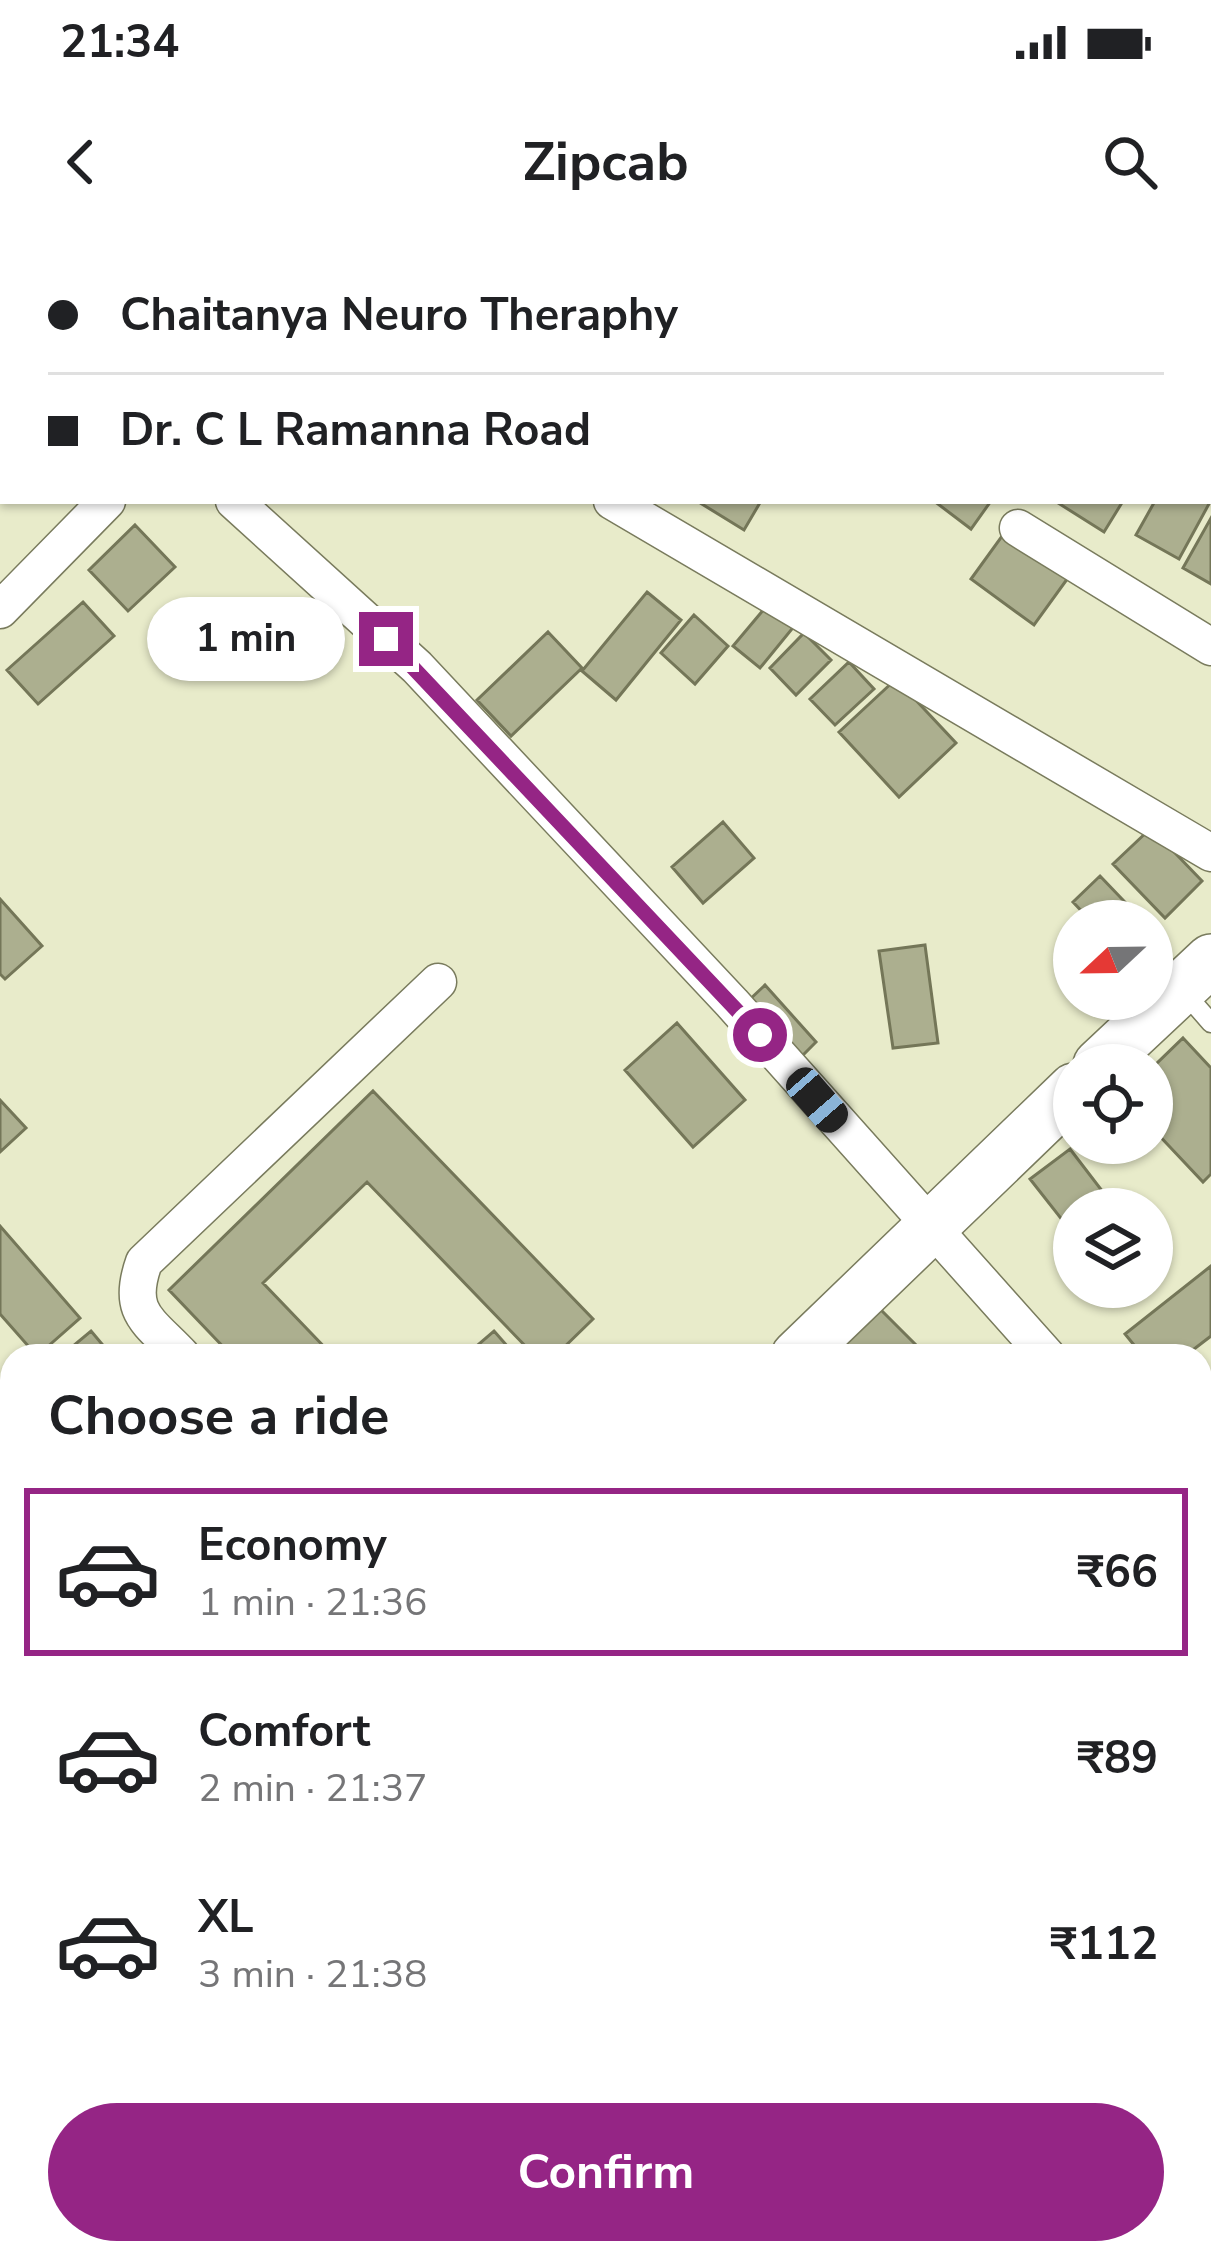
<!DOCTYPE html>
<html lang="en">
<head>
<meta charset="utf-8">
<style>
  :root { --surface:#fff; --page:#f6f6f6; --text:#202124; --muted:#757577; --line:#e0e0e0; --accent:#952585 }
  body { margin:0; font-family:"Nunito Sans",sans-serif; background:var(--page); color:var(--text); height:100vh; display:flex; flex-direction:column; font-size:45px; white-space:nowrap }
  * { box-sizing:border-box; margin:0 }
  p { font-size:39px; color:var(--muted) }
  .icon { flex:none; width:66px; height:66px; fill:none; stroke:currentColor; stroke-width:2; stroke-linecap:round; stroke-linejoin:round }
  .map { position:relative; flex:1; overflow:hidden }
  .sheet { position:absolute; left:0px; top:1104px; width:1212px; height:921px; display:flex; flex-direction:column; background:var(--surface); border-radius:36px 36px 0 0; box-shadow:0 3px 9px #0004 }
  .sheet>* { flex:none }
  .hud { position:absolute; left:0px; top:0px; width:1212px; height:264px; box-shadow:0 3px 9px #0004; display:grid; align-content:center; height:264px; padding:0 48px; background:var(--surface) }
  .needle { width:78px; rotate:248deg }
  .buttons { position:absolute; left:1053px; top:660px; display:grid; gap:24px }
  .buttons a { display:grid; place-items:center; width:120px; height:120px; border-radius:50%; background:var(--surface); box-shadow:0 3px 9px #0004; font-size:60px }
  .end { position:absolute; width:54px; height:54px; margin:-27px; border:15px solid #952585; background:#fff; box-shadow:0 0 0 6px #fff }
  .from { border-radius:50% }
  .bubble { position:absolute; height:84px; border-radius:42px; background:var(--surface); box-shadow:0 3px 9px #0004; font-size:39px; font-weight:700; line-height:84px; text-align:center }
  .car { position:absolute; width:36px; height:72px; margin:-36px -18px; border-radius:15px; box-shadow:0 0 9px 3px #0007; background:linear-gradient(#222 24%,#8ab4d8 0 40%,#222 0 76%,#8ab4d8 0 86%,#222 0) }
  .hud b { display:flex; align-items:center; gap:42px; height:114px; font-size:45px }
  .hud b+b { border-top:3px solid var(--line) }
  .hud i { width:30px; height:30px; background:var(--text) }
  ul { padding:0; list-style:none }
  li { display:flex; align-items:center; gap:36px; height:168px; margin:0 24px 18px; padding:0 24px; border:6px solid transparent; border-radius:0px }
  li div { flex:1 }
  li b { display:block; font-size:45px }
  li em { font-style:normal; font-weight:700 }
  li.current { border-color:var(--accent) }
  li>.icon { width:108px; height:108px; stroke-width:1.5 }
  h2 { padding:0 48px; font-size:54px; line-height:144px }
  .primary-button { display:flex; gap:24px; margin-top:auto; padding:24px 48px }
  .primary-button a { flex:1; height:138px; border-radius:72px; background:var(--accent); color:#fff; font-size:48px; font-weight:700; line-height:138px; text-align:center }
  .status { display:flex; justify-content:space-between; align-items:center; height:84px; padding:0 60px; background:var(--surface); direction:ltr }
  .status svg { height:33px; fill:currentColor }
  header { display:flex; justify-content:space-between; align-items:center; height:156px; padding:0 48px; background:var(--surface); font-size:54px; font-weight:700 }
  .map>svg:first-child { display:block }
  .building { fill:#acaf8f; stroke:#747658; stroke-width:3 }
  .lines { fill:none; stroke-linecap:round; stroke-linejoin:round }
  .lane-casing { stroke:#797b5d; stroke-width:21 }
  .street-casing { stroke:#797b5d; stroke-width:39 }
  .secondary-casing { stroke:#797b5d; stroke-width:54 }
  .primary-casing { stroke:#797b5d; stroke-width:60 }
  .lane { stroke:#fff; stroke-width:18 }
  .street { stroke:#fff; stroke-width:36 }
  .secondary { stroke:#fff; stroke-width:51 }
  .primary { stroke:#fff; stroke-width:57 }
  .route { stroke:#952585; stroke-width:15 }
</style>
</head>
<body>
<div class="status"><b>21:34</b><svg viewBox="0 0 49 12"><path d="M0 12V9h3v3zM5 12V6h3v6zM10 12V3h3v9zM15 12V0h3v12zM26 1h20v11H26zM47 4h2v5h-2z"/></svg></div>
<header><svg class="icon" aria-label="back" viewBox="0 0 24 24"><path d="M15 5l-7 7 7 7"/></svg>Zipcab<svg class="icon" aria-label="search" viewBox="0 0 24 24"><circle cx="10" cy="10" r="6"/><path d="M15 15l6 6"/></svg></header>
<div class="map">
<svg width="1211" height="2024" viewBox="0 0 1211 2024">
  <rect width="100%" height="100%" fill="#e8ebca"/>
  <!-- building -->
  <path class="building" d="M697 261H761L744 290Z
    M934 261H991L971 289Z
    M1055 261H1123L1104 292Z
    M1155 261 1210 262 1179 319 1136 295Z
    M1211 278V344L1183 328Z
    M135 285 175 327 128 371 89 330Z
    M1010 285 1073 331 1034 385 971 339Z
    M647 352 681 380 616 460 582 431Z
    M83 362 114 396 38 464 7 430Z
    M770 362 796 384 760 428 733 406Z
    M694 375 728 406 695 444 661 413Z
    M548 392 582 428 511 496 477 460Z
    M804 393 831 420 796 455 770 428Z
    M849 422 874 449 835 485 810 459Z
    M896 439 956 503 899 557 839 492Z
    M723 582 754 618 703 663 672 627Z
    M1151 588 1202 641 1165 678 1113 624Z
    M1100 636 1143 681H1091L1073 662Z
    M0 659 42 706 5 739 0 734Z
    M925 705 938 803 893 808 879 711Z
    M765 745 816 802 799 819 747 762Z
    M677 783 745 860 693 907 625 830Z
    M1183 798 1211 828V934L1203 942 1152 888V828Z
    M373 851 593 1079 555 1116H535L367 942 263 1043 333 1116H232L169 1050Z
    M0 860 26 888 0 912Z
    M1070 909 1116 969H1074V995L1030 939Z
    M0 986 80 1078 37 1116 0 1074Z
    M1211 1026V1096L1185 1116H1143L1125 1094Z
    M873 1062 927 1116H829Z
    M91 1091 112 1116H61Z
    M494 1091 516 1116H465Z
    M1200 1348 1211 1360V1443L1200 1453Z
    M1211 1491V1540L1204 1547 1200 1501Z
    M12 1739V1848L0 1860V1750Z
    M349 2013H490L500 2024H359Z"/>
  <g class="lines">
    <!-- lane casing -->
    <g class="lane-casing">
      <path id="lane" d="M1183 751 1211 783"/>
    </g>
    <!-- street casing -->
    <g class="street-casing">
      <path id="street" d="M582 3 584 0
        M0 33 3 36
        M234 261 417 427 732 763 1047 1116
        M612 261 1211 613
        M1018 288 1211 407
        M0 370 107 261
        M182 1116C148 1080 126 1073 144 1022L438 742
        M1200 1282 1211 1294
        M1200 1470 1211 1460
        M1200 1812 1211 1803
        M828 2013 839 2024"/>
    </g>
    <!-- secondary casing -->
    <g class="secondary-casing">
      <path id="secondary" d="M955 0 960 3
        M1209 139 1211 140
        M1099 825 1211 720
        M797 1116 1074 849
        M234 2024 238 2013"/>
    </g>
    <!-- primary casing -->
    <g class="primary-casing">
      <path id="primary" d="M0 1973 12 1978
        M90 2013 116 2024"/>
    </g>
    <!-- lane -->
    <use href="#lane" class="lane"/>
    <!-- street -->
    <use href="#street" class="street"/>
    <!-- secondary -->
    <use href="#secondary" class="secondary"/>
    <!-- primary -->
    <use href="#primary" class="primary"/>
  </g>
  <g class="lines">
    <!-- route -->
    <path class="route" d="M386 399 760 795"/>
  </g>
</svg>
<div class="buttons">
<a><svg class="needle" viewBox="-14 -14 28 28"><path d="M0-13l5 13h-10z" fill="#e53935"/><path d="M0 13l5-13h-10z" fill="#757577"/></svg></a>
<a><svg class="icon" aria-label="locate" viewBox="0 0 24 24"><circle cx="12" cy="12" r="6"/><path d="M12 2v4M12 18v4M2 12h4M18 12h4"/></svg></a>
<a><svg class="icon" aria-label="layers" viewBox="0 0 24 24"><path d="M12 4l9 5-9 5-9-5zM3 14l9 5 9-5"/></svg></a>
</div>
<i class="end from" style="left:760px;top:795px"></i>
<i class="end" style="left:386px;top:399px"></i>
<div class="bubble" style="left:147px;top:357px;width:198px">1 min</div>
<i class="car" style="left:817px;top:860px;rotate:139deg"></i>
<div class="hud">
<b><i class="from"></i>Chaitanya Neuro Theraphy</b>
<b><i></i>Dr. C L Ramanna Road</b>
</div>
<section class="sheet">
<h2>Choose a ride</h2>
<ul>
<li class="current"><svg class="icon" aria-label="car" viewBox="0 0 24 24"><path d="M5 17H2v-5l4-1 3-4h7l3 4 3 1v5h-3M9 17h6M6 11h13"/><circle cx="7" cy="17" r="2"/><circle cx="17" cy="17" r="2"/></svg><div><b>Economy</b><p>1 min · 21:36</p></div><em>₹66</em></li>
<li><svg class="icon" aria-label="car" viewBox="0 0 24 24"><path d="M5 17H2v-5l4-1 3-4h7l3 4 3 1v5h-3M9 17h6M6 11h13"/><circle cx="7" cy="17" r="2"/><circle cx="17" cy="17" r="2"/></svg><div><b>Comfort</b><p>2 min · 21:37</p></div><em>₹89</em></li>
<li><svg class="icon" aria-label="car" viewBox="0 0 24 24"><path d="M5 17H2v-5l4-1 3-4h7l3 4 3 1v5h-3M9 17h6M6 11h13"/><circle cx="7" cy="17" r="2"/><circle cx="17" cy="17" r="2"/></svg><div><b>XL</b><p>3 min · 21:38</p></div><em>₹112</em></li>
</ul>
<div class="primary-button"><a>Confirm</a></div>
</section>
</div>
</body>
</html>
